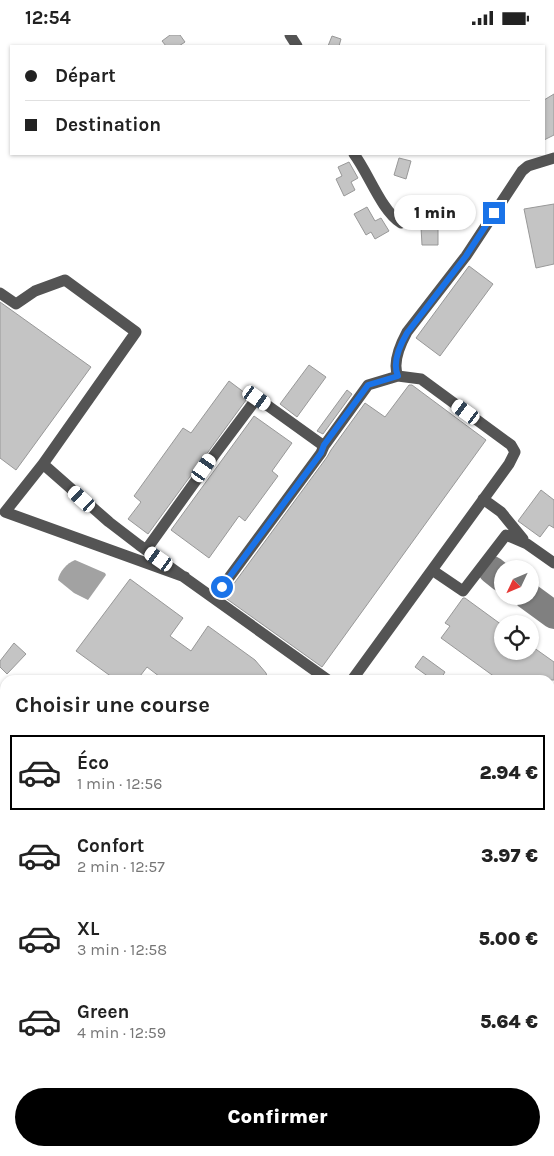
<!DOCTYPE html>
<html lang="fr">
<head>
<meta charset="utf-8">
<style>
  :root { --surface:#fff; --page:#f6f6f6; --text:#222; --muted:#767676; --line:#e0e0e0; --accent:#000 }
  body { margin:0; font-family:Karla,sans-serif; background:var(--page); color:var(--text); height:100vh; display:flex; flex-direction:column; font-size:19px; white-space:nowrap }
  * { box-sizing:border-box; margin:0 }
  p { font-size:16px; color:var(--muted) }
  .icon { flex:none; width:28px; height:28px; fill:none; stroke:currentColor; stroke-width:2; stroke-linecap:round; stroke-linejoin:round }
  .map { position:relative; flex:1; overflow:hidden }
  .drawer { position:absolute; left:0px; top:640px; width:555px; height:481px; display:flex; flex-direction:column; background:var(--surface); border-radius:15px 15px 0 0; box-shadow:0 1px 4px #0004 }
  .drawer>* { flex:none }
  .hud { position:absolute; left:10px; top:10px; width:535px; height:110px; border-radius:0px; box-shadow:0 1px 4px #0004; display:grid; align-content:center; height:110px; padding:0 15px; background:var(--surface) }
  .needle { width:32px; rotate:226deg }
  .buttons { position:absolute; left:494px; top:525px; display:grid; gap:10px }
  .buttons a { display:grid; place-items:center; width:45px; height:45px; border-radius:50%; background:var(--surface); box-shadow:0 1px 4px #0004; font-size:25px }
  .end { position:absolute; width:22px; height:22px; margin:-11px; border:6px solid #1a73e8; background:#fff; box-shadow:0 0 0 2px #fff }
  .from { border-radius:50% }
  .bubble { position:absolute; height:35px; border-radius:18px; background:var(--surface); box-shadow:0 1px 4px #0004; font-size:16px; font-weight:800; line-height:35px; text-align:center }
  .car { position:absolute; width:15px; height:30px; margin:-15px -8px; border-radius:6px; box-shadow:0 0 4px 1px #0007; background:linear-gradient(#fff 24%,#345 0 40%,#fff 0 76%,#345 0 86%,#fff 0) }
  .hud b { display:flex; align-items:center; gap:18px; height:48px; font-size:19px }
  .hud b+b { border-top:1px solid var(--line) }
  .hud i { width:12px; height:12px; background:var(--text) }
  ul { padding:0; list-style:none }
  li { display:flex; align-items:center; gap:15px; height:75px; margin:0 10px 8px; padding:0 5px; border:2px solid transparent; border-radius:0px }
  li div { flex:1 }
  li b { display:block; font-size:19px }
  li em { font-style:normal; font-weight:800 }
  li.selected { border-color:var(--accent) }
  li>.icon { width:45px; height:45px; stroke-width:1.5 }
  h2 { padding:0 15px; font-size:22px; line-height:60px }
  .button { display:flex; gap:10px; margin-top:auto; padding:10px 15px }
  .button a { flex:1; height:58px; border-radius:30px; background:var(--accent); color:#fff; font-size:20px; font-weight:800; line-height:58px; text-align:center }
  .status { display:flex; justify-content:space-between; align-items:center; height:35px; padding:0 25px; background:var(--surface); direction:ltr }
  .status svg { height:14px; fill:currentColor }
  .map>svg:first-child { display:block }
  .water { fill:#a2a2a2 }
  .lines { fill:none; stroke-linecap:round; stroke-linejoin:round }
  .stream { stroke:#a2a2a2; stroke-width:3 }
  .taxiway { stroke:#808080; stroke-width:28 }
  .building { fill:#c4c4c4; stroke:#989898 }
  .major-casing { stroke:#dbdbdb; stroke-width:14 }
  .minor { stroke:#545454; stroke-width:11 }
  .major { stroke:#000; stroke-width:12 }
  .route { stroke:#1a73e8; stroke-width:6 }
</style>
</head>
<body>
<div class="status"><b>12:54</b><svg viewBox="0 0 49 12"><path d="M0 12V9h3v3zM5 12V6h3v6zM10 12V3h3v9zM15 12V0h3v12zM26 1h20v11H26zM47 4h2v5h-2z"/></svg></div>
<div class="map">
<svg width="554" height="1121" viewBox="0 0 554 1121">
  <rect width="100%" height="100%" fill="#fff"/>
  <!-- water -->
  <path class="water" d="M75 525 105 538 106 540 88 565 74 558 58 545C59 537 67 528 75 525Z"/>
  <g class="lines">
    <!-- stream -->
    <path class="stream" d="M32 1120 33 1121"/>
    <!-- taxiway -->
    <path class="taxiway" d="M492 535 502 543
      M528 561 554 580"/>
  </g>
  <!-- building -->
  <path class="building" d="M170 0H180L185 7 179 11H166L162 6Z
    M332 1 341 4 339 11H328Z
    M554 59V100L544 105V65Z
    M399 123 411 126 406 144 394 140Z
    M349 127 358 143 351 147 355 155 344 161 336 144 342 141 338 132Z
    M554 169V229L536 233 524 174Z
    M367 172 375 186 381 183 389 196 375 204 371 197 366 200 354 179Z
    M421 192H438V210H422Z
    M469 231 493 249 440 321 416 303Z
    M0 267 91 332 16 435 0 423Z
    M309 330 326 342 297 382 280 369Z
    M229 346 249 361 148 499 128 484 141 467 134 461 183 393 191 398Z
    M409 350H412L486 405 322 632 224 562 327 422 331 415 365 368 385 382Z
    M347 355 352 359 323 399 317 396Z
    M254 381 292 408 272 436 278 441 245 486 239 481 209 523 171 495Z
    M541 455 554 465V493L549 490 540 502 518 486Z
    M130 544 183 583 170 601 191 616 208 591 255 625 266 638 268 645H164L147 632 137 645H116L76 616Z
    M463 563H465L502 590V616H530V610L554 627V645H499L441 603 450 591 445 588Z
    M14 608 26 619 7 639 0 632V626Z
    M423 621 445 637 440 645H433L415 632Z"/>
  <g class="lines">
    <!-- major casing -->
    <g class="major-casing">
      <path id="major" d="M0 675 5 682
        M550 1061 554 1063"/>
    </g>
    <!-- minor -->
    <path class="minor" d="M290 0 297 11
      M354 119C369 139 381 175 401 188
      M0 258 16 269 35 256 65 245 136 297 43 429 5 477 185 542
      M398 341C392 328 400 310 407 297L466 221 522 136 528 131 554 123
      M43 429 109 487 139 510 328 645
      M483 464 501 477 523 504
      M146 515 215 419 257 363 324 411
      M432 535 463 556 506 500 527 509 554 528
      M214 563 321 418 324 411 368 350 398 341 421 344 511 410 515 417 509 429 352 645
      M0 829 5 828
      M550 882 554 887
      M550 937 554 931
      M550 1029 554 1031
      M472 1121V1116
      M522 1121V1116
      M539 1121V1116"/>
    <!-- major -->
    <use href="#major" class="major"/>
  </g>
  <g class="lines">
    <!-- route -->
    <path class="route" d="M222 552 321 418 324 410 368 350 398 341C392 328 400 310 407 298L466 221 494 178"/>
  </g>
</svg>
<div class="buttons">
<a><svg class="needle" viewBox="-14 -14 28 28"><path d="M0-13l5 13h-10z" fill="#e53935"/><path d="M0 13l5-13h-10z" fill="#767676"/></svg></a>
<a><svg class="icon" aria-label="locate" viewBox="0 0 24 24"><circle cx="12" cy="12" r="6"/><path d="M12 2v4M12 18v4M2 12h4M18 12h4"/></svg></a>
</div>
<i class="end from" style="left:222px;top:552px"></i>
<i class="end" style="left:494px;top:178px"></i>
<div class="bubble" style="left:394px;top:160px;width:82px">1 min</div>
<i class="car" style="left:257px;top:363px;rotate:125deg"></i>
<i class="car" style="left:466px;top:377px;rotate:306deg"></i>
<i class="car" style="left:204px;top:433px;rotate:35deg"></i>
<i class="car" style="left:82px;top:464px;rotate:312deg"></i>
<i class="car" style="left:159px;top:524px;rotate:305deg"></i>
<div class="hud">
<b><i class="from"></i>Départ</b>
<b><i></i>Destination</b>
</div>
<section class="drawer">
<h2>Choisir une course</h2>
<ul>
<li class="selected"><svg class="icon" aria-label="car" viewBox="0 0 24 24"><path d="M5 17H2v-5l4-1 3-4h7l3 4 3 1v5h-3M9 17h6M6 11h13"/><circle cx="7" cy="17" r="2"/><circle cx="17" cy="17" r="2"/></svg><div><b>Éco</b><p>1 min · 12:56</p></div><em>2.94 €</em></li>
<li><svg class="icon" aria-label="car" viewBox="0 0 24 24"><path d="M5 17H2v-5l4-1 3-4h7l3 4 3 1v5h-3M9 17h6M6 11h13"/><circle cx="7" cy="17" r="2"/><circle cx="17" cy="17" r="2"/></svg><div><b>Confort</b><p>2 min · 12:57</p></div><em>3.97 €</em></li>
<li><svg class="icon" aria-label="car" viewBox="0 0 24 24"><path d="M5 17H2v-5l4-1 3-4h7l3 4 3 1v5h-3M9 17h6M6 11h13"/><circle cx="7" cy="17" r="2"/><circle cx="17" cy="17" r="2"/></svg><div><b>XL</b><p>3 min · 12:58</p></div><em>5.00 €</em></li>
<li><svg class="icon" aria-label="car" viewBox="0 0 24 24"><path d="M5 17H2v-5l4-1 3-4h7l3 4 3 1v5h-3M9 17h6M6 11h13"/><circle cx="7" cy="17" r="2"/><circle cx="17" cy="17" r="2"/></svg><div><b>Green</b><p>4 min · 12:59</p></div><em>5.64 €</em></li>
</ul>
<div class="button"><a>Confirmer</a></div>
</section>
</div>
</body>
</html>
